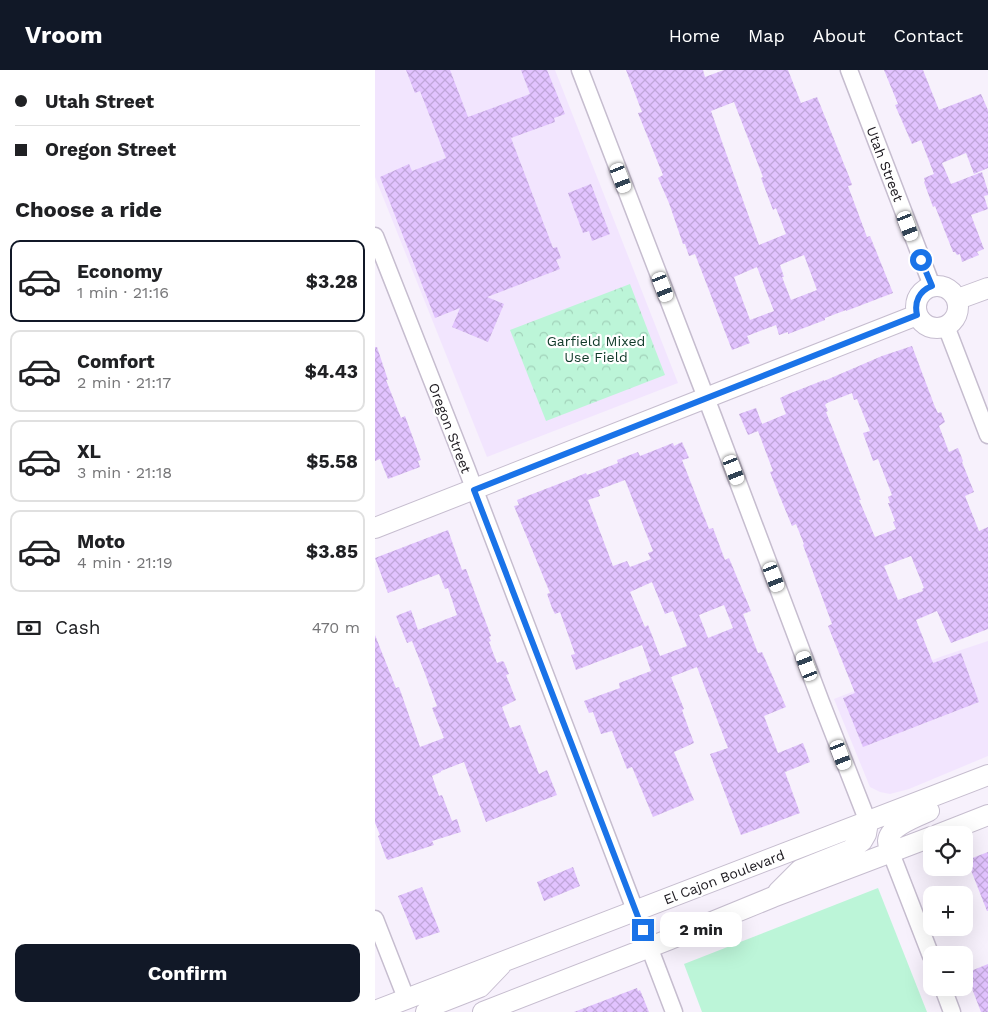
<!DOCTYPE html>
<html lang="en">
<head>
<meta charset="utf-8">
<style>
  :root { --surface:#fff; --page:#f2f2f2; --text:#202124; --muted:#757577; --line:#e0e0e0; --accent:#111827 }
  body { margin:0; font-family:"Work Sans",sans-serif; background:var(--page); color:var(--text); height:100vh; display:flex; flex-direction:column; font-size:19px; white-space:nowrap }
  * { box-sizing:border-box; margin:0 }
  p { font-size:16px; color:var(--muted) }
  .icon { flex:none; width:28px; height:28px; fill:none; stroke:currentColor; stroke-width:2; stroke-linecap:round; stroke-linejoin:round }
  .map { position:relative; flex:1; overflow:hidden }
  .side { display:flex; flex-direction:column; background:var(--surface); width:375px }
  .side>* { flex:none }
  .guide { display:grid; align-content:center; height:110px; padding:0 15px; background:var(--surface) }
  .buttons { position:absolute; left:548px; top:756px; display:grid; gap:10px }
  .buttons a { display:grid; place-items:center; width:50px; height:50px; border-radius:10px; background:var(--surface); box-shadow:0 5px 20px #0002; font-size:25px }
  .end { position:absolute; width:22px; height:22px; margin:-11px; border:6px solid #1a73e8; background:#fff; box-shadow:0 0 0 2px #fff }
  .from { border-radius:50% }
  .bubble { position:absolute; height:35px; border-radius:10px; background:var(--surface); box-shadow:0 5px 20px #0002; font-size:16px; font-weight:700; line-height:35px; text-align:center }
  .car { position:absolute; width:15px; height:30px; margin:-15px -8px; border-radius:6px; box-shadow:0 0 4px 1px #0007; background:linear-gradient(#fff 24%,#345 0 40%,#fff 0 76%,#345 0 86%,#fff 0) }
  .guide b { display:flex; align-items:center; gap:18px; height:48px; font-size:19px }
  .guide b+b { border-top:1px solid var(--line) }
  .guide i { width:12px; height:12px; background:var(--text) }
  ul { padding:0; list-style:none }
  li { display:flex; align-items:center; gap:15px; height:82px; margin:0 10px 8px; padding:0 5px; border:2px solid var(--line); border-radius:10px }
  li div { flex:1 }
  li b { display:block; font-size:19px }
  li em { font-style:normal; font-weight:700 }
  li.current { border-color:var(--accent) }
  li>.icon { width:45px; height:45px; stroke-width:1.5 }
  h2 { padding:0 15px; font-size:22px; line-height:60px }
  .pay { display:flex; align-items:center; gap:12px; height:55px; padding:0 15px; font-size:19px }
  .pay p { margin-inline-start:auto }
  .cta { display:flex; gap:10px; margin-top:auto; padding:10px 15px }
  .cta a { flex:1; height:58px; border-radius:10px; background:var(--accent); color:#fff; font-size:20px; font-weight:700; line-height:58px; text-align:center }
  header { display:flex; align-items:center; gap:30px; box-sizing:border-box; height:70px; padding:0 25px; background:var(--accent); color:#fff }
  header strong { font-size:24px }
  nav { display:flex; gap:28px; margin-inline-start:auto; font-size:18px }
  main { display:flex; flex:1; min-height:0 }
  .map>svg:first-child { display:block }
  .built { fill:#f2e5fe }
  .park { fill:url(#park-crowns) }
  .pitch { fill:#bcf5d8 }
  .building { fill:url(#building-cross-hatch); fill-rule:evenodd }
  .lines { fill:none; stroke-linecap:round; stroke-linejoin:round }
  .minor-casing { stroke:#c6bdcf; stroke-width:19 }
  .major-casing { stroke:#c6bdcf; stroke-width:22 }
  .minor { stroke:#fff; stroke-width:16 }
  .major { stroke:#fff; stroke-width:20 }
  .route { stroke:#1a73e8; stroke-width:6 }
  .labels { text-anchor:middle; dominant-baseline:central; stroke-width:4.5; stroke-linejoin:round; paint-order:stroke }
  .street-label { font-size:14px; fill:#1b181e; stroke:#fff }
  .park-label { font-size:14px; fill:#0f3928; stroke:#fff }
</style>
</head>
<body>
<header>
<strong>Vroom</strong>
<nav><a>Home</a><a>Map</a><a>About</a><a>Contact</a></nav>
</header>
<main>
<section class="side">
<div class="guide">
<b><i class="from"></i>Utah Street</b>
<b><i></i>Oregon Street</b>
</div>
<h2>Choose a ride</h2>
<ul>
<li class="current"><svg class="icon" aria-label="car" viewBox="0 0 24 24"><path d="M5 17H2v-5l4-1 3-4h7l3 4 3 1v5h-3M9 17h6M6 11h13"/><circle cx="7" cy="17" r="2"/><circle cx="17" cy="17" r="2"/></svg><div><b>Economy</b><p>1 min · 21:16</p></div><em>$3.28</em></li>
<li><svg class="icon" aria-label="car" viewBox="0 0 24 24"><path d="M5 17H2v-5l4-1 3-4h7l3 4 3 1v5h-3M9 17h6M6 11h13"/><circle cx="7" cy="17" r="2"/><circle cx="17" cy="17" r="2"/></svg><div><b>Comfort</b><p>2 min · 21:17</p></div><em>$4.43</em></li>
<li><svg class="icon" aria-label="car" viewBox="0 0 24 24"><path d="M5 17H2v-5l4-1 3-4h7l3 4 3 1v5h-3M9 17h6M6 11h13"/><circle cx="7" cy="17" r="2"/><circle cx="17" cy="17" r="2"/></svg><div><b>XL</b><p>3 min · 21:18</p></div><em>$5.58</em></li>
<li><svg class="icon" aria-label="car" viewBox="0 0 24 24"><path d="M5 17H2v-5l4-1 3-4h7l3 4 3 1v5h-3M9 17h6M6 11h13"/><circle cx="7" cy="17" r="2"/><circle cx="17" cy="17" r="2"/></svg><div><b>Moto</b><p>4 min · 21:19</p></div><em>$3.85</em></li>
</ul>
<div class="pay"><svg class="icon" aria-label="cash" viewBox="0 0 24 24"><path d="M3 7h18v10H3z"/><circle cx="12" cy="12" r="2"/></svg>Cash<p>470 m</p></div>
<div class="cta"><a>Confirm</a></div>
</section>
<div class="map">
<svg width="613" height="942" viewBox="0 0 613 942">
  <defs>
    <pattern id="park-crowns" width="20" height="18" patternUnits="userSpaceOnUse" patternTransform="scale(1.25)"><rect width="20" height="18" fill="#bcf5d8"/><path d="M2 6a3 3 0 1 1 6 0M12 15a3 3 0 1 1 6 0" fill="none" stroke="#a1d1b9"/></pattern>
    <pattern id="building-cross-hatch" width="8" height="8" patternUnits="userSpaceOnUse" patternTransform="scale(1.25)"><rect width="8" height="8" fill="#e2c3ff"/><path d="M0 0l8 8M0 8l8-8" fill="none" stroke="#c1a7da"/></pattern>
  </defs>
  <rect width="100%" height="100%" fill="#f7f1fc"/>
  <!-- built -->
  <path class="built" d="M0 0H180L303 313 112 387 0 107Z
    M613 571V686L534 719 515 724 505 722 495 717 459 629 565 587Z"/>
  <!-- park -->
  <path class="park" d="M255 214 290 305 171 351 135 260Z"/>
  <!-- pitch -->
  <path class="pitch" d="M503 818 552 942H327L309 894Z"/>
  <!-- building -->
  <path class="building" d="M31 0H75L93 47 155 24 146 0H172L190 44 179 48 180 52 136 68 178 178 182 177 186 188 181 190 185 199 112 227 129 234 113 272 77 257 85 238 60 248 5 107 34 94 37 101 71 88 45 21 40 23Z
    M251 0H328L330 7 349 0H413L426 33 442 27 475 109 477 115 473 116 492 167 495 166 518 223 471 241V240L450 248V250L413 264V262L404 265 401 255 372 266 375 273 357 280 320 184 314 186 310 174H308L294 133 283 108 288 105 263 43 267 42ZM359 32 388 107 386 108 398 140 401 138 411 164 384 175 336 41ZM429 185 442 220 416 230 407 207H409L405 195ZM382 197 399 241 375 250 359 207Z
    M509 0H548L564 40 606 24 613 40V98L599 104 591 83 567 93 576 114 607 102 613 121V125L609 126 613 139 596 145 609 179 602 182 604 185 587 192 585 184 582 185 580 182H578L560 136 558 137 549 112 550 111 549 108 559 104 546 70 537 74 520 35 523 34Z
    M216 114 235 164 217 171 214 161 208 163 193 123Z
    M537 276 560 337 563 343 566 342 570 352 564 356 574 382 583 378 588 391 587 392 599 422 590 426 604 461 613 457V559L576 573 562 541 541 550 558 593 586 583 604 632 488 677 468 628 480 623 453 556 457 554 428 475 429 474 421 454 417 456 405 427 395 402 398 401 383 361 373 365 364 344 381 338 387 354 411 344 405 328 411 325 449 310V311L507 286ZM477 323 479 330 482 329 495 361 488 363 498 391 503 389 517 425 513 427 515 433H513L520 451 518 452 521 459 500 467 484 430H486L451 342 453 341 450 335 452 333ZM536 486 549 518 547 519 548 521 523 530 509 496Z
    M0 277H2L13 310H11L26 348 30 346 46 390 43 391 45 397 13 409 5 389 0 391Z
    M307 372 314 388 307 390 334 459 338 458 350 490 354 488 376 541 368 544 383 583 387 582 411 637 389 646 403 683 428 673 435 692 410 702 425 743 366 765 335 684 353 678 322 597 296 607 309 639 307 640 308 643 319 673 299 682 319 730 278 747 257 697 252 699 237 661 226 664 218 642 214 643 209 631 245 618 244 613 276 601 267 575 201 600 196 585 200 584 185 542 180 544 177 538 172 524 175 523 139 436 144 435 142 430 199 408 211 403 212 405 243 393 242 390 263 382 265 386 298 373 299 376ZM250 410 278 481 273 483 276 489 255 497 252 491 238 496 213 430 225 426 223 420ZM277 512 290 544 298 541 312 576 285 586 273 555 270 557 255 522ZM349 535 358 558 333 568 324 545Z
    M73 460 87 500 91 499 98 518 116 566 114 567 116 571 114 572 122 593 127 591 129 592 134 604 131 605 141 630 127 637 135 658 145 655 164 704 172 700 182 725 111 752 89 692 66 701V702L57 706 64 726 67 725 77 751 82 749 86 762 57 771 59 775 13 790 11 788 3 766 5 765 0 753V565L21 618 24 617 45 677 69 668 57 638 62 636 49 601 37 571 32 573 21 546 36 540 43 560 82 545 73 518 70 519 64 504 13 523 0 488Z
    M613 782V841H612L592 790Z
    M198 797 205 816 169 831 162 812Z
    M47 817 65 862 41 870 23 826Z
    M613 894V942H606L591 903Z
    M262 918 263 921 265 920 274 942H199Z"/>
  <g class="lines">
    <!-- minor casing -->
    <g class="minor-casing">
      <path id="minor" d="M205 0 338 346 446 632 493 752
        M474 0 557 216
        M0 166 91 397 299 942
        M571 256 613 365
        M516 783 556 886
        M0 849 31 928
        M568 918 577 942"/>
    </g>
    <!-- major casing -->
    <g class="major-casing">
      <path id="major" d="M541 237a21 21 0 1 1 42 0a21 21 0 1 1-42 0Z
        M583 229 613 218
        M0 458 542 245
        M562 765 613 745
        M516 783C515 779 513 775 513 771 514 756 543 746 554 741
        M403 822 425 800 475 780 487 771 491 764 493 752
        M0 941 613 705
        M51 942 64 933 105 917 126 895
        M108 942 293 870 398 827 556 767"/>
    </g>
    <!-- minor -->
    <use href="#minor" class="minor"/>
    <!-- major -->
    <use href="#major" class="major"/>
  </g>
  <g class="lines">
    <!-- route -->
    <path class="route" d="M268 860 99 420 542 245C539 232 544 221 557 216L546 190"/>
  </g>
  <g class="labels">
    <!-- street labels -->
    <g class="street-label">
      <text transform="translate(510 94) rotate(69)">Utah Street</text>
      <text transform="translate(75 358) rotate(69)">Oregon Street</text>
      <text transform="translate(349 807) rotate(-21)">El Cajon Boulevard</text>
    </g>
    <!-- park labels -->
    <g class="park-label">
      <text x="221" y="271">Garfield Mixed<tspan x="221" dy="16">Use Field</tspan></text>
    </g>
  </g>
</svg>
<div class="buttons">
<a><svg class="icon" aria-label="locate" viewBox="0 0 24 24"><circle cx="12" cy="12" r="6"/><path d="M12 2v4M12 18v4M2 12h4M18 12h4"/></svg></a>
<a>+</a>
<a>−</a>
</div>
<i class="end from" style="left:546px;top:190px"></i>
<i class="end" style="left:268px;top:860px"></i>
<div class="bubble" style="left:285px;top:842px;width:82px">2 min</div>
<i class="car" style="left:246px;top:108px;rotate:159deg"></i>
<i class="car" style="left:533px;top:156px;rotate:159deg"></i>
<i class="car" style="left:288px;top:217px;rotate:159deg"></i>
<i class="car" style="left:359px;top:400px;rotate:159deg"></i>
<i class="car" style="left:399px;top:507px;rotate:159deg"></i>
<i class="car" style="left:432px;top:596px;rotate:339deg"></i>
<i class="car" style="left:466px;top:685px;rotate:159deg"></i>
</div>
</main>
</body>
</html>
